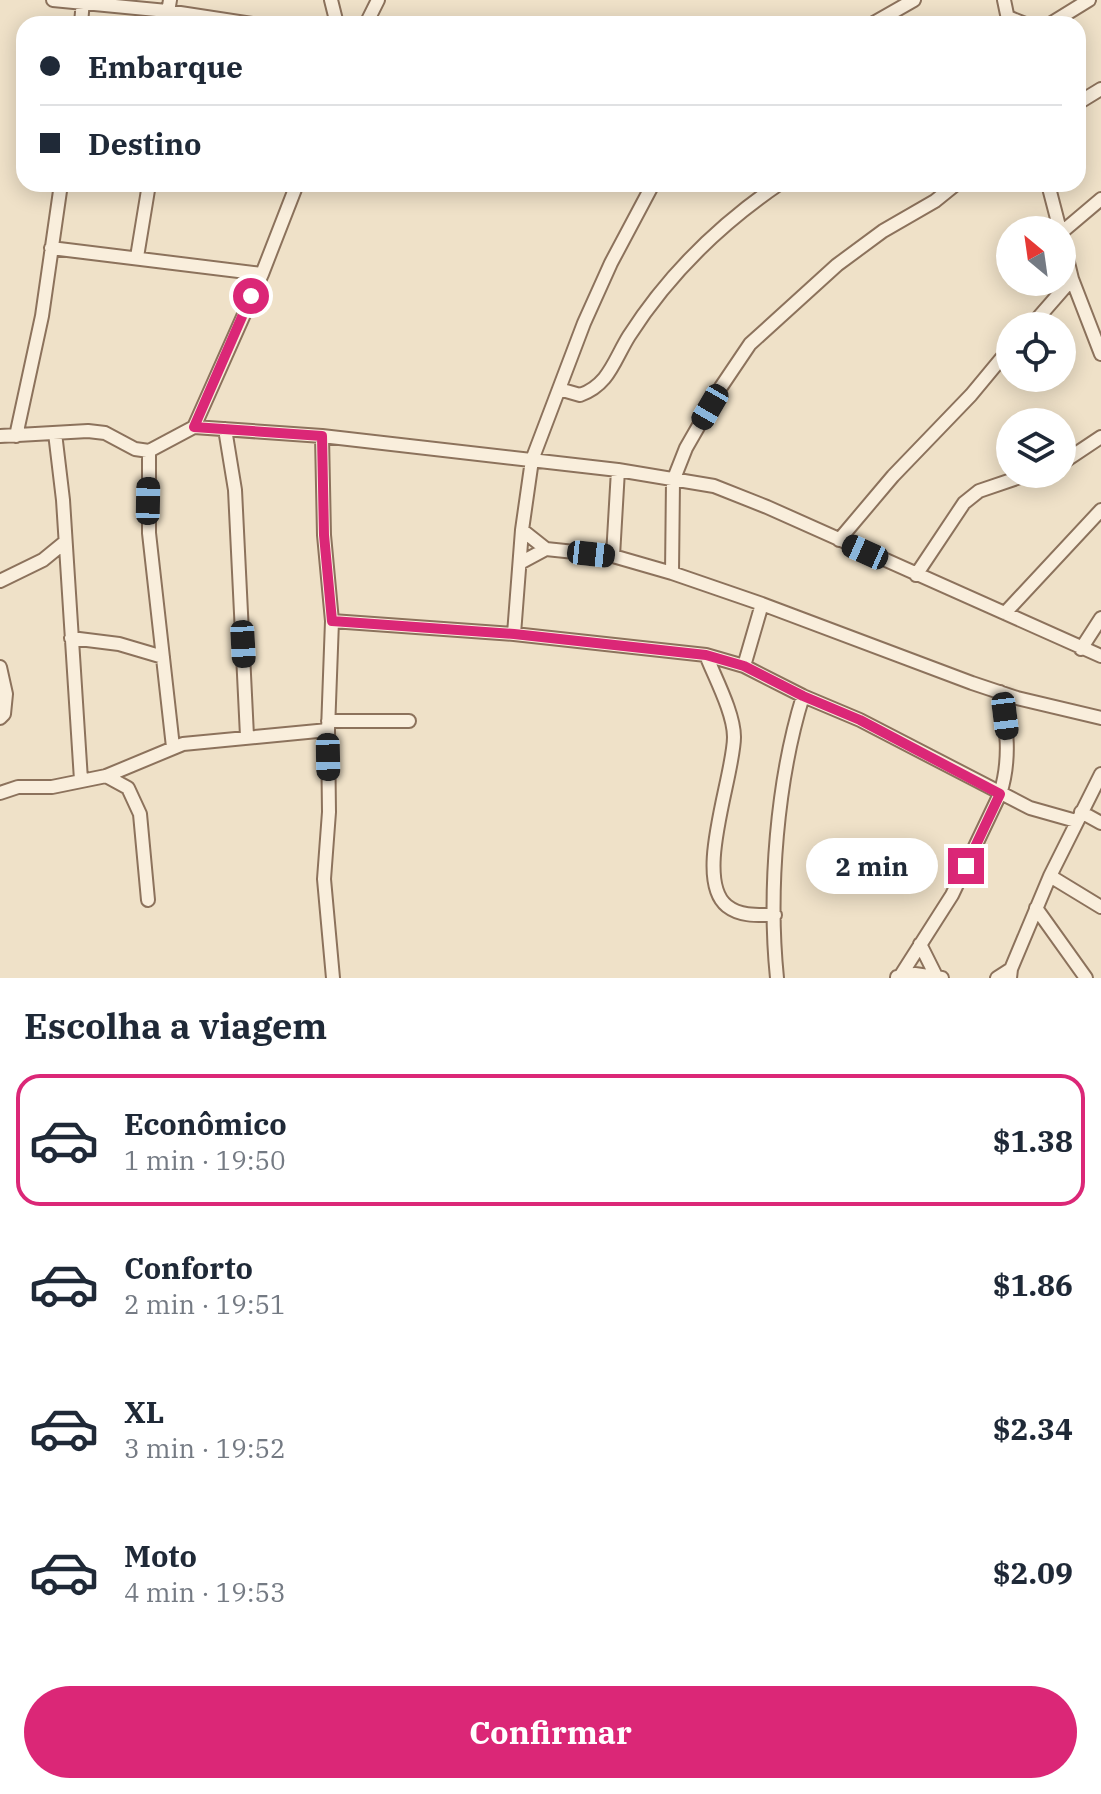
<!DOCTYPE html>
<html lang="pt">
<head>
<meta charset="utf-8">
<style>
  :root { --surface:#fff; --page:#f2f2f3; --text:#1f2937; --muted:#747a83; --line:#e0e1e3; --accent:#db2777 }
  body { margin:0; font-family:"IBM Plex Serif",serif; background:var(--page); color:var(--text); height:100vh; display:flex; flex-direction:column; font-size:30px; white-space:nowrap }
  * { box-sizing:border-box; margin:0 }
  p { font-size:26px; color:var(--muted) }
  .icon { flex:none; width:44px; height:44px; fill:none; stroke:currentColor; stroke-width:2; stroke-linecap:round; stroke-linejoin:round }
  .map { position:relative; height:978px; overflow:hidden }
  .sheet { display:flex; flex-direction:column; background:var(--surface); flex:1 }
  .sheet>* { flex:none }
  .banner { position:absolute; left:16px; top:16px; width:1070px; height:176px; border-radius:24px; box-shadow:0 4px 20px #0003; display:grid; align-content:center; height:176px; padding:0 24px; background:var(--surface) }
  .needle { width:52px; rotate:331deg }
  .tools { position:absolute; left:996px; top:216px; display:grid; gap:16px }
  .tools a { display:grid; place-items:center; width:80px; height:80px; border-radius:50%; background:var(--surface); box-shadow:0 4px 20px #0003; font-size:40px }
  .end { position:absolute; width:36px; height:36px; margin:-18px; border:10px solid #db2777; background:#fff; box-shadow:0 0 0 4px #fff }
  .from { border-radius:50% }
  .bubble { position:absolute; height:56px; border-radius:28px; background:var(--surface); box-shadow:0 4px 20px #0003; font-size:26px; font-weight:700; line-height:56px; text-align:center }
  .car { position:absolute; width:24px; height:48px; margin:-24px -12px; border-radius:10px; box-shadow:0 0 6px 2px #0007; background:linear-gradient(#222 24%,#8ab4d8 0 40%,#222 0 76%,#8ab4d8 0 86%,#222 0) }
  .banner b { display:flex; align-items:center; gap:28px; height:76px; font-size:30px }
  .banner b+b { border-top:2px solid var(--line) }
  .banner i { width:20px; height:20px; background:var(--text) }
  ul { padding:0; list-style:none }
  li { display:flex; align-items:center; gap:24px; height:132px; margin:0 16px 12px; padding:0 8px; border:4px solid transparent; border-radius:24px }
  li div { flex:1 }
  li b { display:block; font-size:30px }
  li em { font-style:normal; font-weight:700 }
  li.selected { border-color:var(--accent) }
  li>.icon { width:72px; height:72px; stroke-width:1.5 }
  h2 { padding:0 24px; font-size:36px; line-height:96px }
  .action { display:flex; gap:16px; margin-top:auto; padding:16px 24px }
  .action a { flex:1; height:92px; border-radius:48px; background:var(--accent); color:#fff; font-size:32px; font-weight:700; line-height:92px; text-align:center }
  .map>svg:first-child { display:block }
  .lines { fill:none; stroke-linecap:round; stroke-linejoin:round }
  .street-casing { stroke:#8c725c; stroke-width:16 }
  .street { stroke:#f9eedc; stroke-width:12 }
  .route { stroke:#db2777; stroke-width:10 }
</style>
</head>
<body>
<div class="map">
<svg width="1101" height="978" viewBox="0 0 1101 978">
  <rect width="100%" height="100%" fill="#efe1c8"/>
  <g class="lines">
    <!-- street casing -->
    <g class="street-casing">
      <path id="street" d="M53 0 167 11 252 24
        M331 0 337 24
        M1004 0 1009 24
        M1008 17 1025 24
        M81 24 83 0
        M166 24 170 0
        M366 24 378 0
        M872 24 914 0
        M1050 24 1089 0
        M1078 103 1101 89
        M1048 184 1060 230
        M1062 232 1101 199
        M1062 238 1072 279 1101 354
        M51 248 262 274
        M137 257 149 184
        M1031 326 1072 279
        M559 389 580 395C609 385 614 360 629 336 668 275 719 225 779 184
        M194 427 322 436 324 535 332 621 328 730 329 812 324 879 333 978
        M225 429 235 490 247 736
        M55 433 63 500 81 780
        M0 436 88 431 105 433 135 449 149 451 194 427 262 274 297 184
        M16 436 42 316 61 184
        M322 436 618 470 714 486 767 507 1101 656
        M149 451V533L173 747
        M1062 463 1101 437
        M839 540 893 476 971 395 1010 348
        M546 549 613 556 672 573 762 604 972 683 1017 698 1101 718
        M613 556 618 470
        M520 563 546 549 522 530
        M672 573 673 481 686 448 721 387 750 344 837 265 883 231 935 201 956 184
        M916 575 964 503 979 491 1029 474
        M0 581 43 560 65 542
        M1005 613 1101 510
        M332 621 514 634 706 655 744 666 803 696 860 720 1030 808 1076 821
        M514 634 522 530 532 460 584 323 611 263 653 184
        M71 638 119 644 163 657
        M1081 649 1101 618
        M706 655C715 678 734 713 734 737 734 776 693 879 727 906 741 917 760 915 775 915
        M744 666 762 604
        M0 667 6 694 4 714 0 718
        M328 721H409
        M106 776 128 788 140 814 148 900
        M0 793 18 787H52L106 776 183 744 328 730
        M1081 812 1101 823
        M1050 876 1101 907
        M1036 908 1086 978
        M920 944 936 976
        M901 975 952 895 1000 794C1011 760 1007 726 1000 692
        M897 977 915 974 942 978
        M777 978C768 890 777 780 803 696
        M997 978 1011 969
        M1010 978 1011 969 1050 876 1101 774"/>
    </g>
    <!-- street -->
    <use href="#street" class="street"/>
  </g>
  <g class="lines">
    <!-- route -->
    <path class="route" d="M251 296 194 427 322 436 324 535 332 621 514 634 706 655 744 666 803 696 860 720 1000 794 966 866"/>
  </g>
</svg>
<div class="tools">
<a><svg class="needle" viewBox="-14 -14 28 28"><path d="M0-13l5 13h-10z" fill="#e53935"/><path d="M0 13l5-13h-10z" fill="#747a83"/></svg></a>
<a><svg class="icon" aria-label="locate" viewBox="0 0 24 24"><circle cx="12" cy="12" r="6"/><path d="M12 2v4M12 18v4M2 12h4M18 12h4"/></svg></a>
<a><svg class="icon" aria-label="layers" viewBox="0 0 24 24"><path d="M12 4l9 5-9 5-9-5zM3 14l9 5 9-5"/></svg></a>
</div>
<i class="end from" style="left:251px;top:296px"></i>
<i class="end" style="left:966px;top:866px"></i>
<div class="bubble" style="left:806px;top:838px;width:132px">2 min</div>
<i class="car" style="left:710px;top:407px;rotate:210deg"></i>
<i class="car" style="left:148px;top:501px;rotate:1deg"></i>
<i class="car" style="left:865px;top:552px;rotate:294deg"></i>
<i class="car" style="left:591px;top:554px;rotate:96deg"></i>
<i class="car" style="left:243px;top:644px;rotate:177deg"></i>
<i class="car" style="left:1005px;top:716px;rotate:173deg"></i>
<i class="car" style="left:328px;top:757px;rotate:179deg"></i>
<div class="banner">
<b><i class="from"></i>Embarque</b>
<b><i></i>Destino</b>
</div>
</div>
<section class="sheet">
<h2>Escolha a viagem</h2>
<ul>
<li class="selected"><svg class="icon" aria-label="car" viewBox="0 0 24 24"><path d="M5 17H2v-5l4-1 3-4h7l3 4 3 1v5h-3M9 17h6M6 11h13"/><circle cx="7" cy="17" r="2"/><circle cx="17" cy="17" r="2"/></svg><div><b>Econômico</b><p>1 min · 19:50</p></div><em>$1.38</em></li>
<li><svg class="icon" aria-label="car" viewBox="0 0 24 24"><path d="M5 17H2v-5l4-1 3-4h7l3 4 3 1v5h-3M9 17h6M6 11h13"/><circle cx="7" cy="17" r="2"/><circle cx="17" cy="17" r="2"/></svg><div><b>Conforto</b><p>2 min · 19:51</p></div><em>$1.86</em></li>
<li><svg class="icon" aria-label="car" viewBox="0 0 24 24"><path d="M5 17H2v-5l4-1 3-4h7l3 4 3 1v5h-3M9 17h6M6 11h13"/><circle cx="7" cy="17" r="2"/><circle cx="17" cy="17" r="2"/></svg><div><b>XL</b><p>3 min · 19:52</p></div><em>$2.34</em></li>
<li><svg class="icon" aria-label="car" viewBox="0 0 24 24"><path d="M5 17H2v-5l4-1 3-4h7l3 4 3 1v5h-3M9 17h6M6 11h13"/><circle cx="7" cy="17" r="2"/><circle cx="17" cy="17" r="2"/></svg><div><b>Moto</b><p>4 min · 19:53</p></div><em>$2.09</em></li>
</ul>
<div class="action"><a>Confirmar</a></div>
</section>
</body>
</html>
